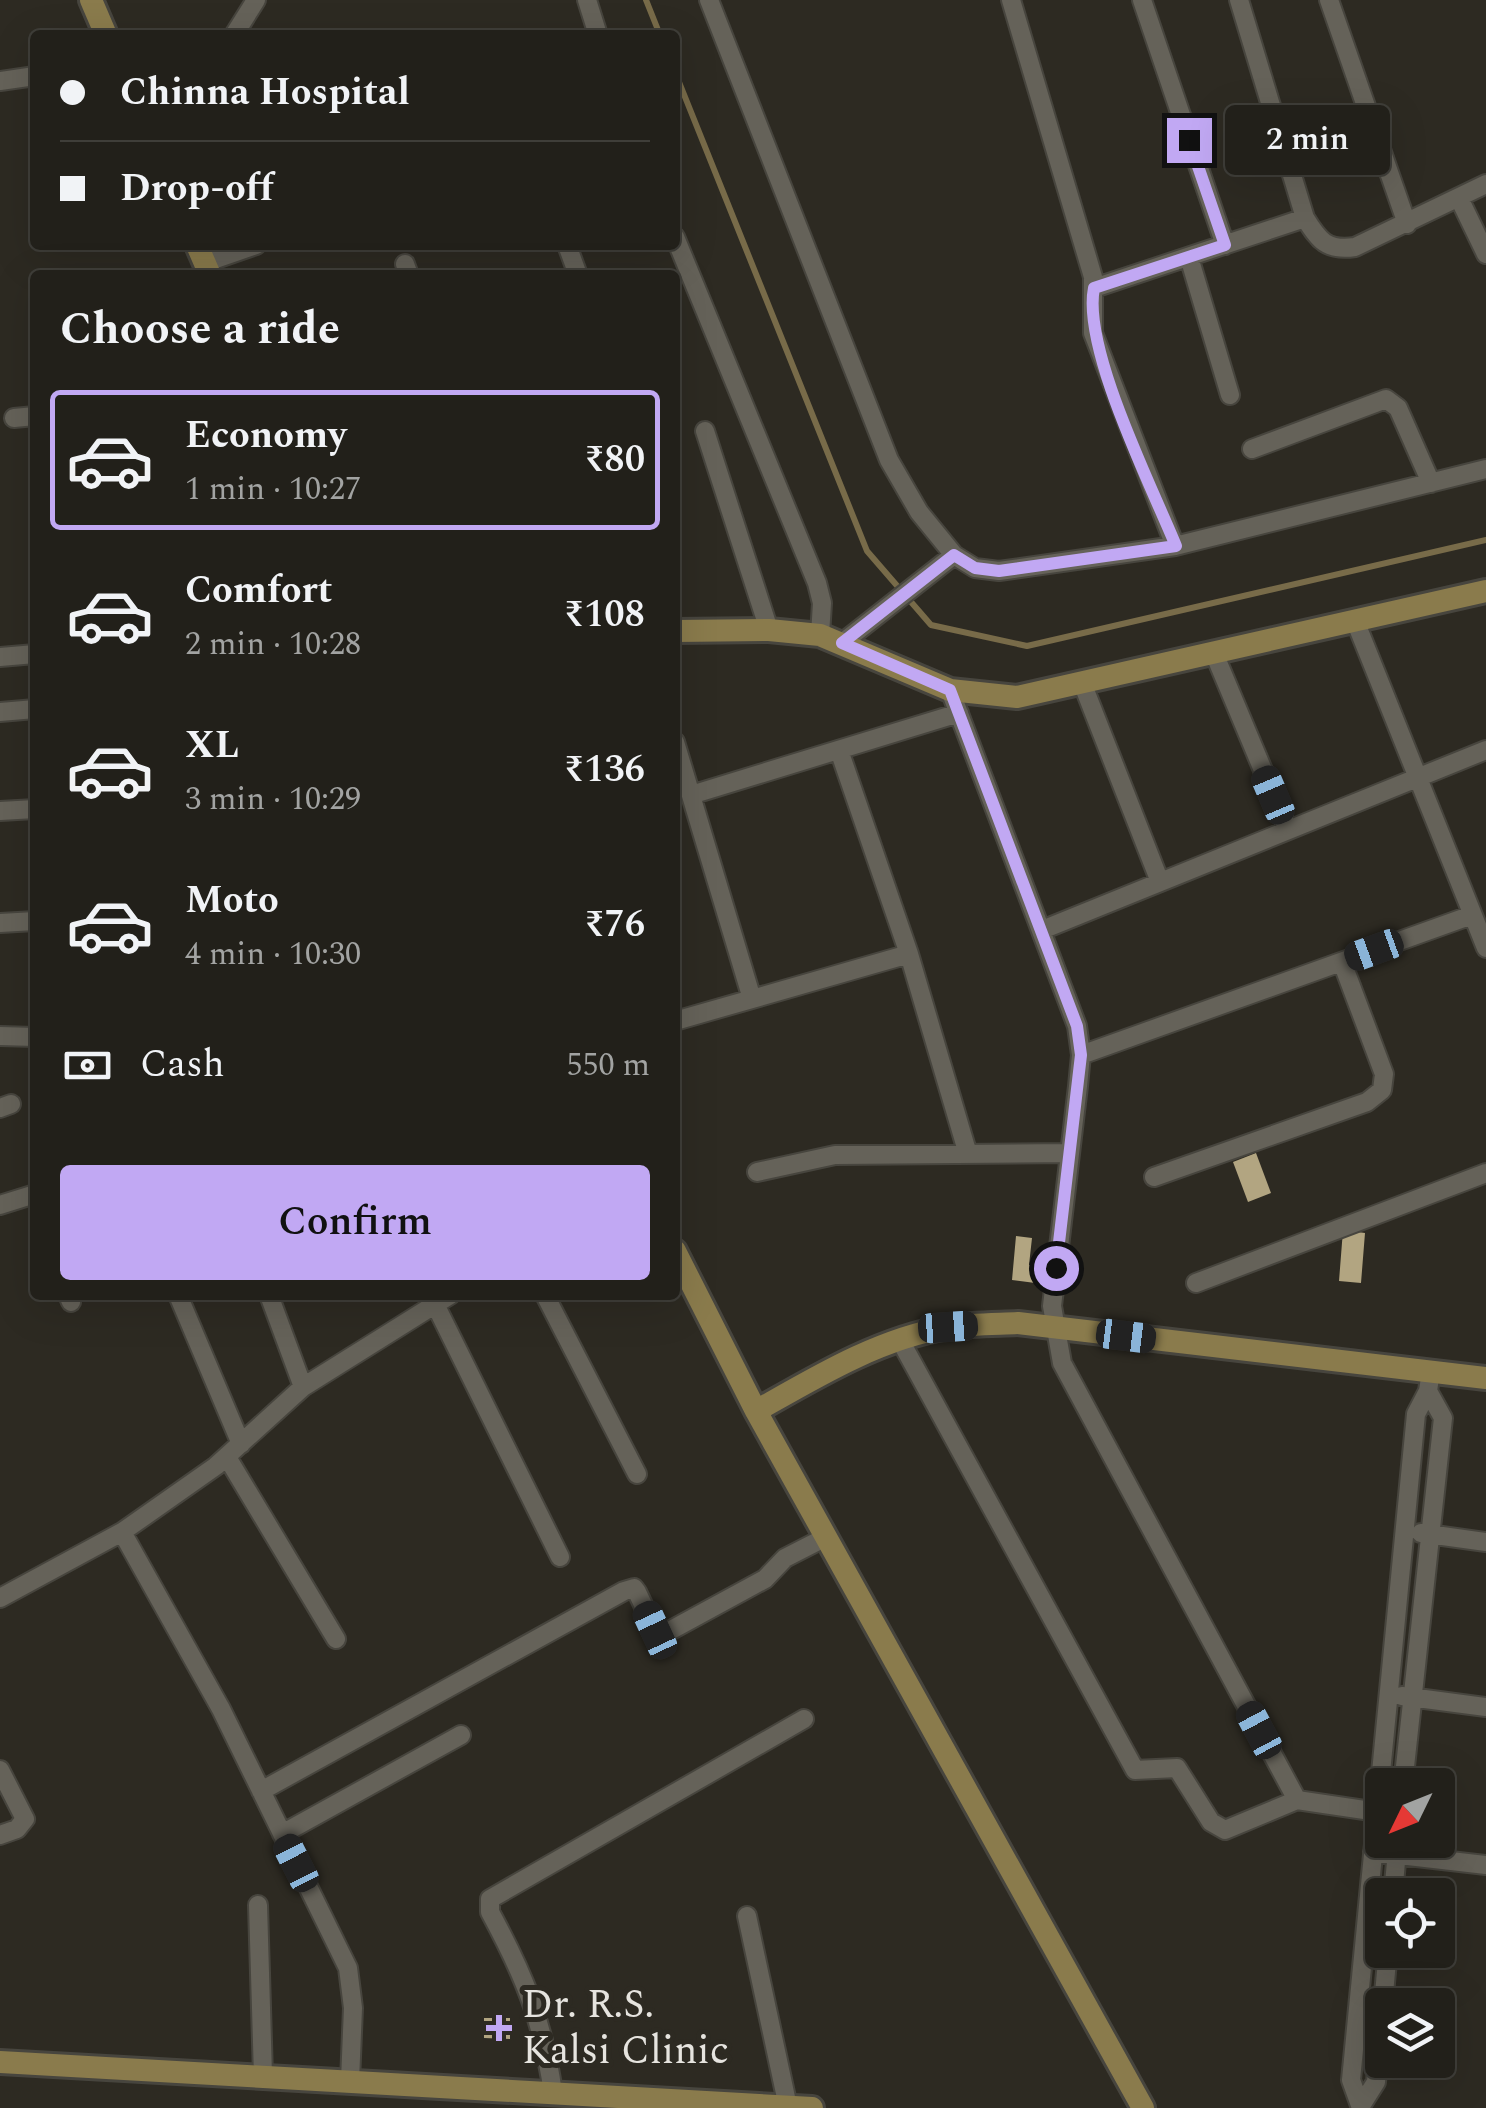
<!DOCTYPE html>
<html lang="en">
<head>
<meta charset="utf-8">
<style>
  :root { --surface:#22201a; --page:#2a2823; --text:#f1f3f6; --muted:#a2a3a2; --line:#3f3e39; --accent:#c1a8f3 }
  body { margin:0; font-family:Spectral,serif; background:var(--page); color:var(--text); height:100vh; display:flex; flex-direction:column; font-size:38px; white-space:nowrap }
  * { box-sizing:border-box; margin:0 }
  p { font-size:32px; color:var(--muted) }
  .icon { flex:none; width:55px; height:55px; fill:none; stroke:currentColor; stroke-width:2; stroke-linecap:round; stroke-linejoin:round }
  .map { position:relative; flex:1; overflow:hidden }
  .details { position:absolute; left:30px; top:270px; width:650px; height:1030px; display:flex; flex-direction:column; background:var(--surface); border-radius:10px; box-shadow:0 10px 40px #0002,0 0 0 2px var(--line) }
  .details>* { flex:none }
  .hud { position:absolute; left:30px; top:30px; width:650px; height:220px; border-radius:10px; box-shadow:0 10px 40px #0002,0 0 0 2px var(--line); display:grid; align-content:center; height:220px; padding:0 30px; background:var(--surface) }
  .needle { width:65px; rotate:227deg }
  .fabs { position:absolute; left:1365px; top:1768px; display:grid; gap:20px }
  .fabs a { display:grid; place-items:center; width:90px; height:90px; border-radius:10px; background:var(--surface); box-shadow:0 10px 40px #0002,0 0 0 2px var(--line); font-size:50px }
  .end { position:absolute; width:45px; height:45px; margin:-22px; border:12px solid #c1a8f3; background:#111; box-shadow:0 0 0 5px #111 }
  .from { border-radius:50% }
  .bubble { position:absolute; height:70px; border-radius:10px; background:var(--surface); box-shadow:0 10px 40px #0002,0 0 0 2px var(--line); font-size:32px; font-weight:600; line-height:70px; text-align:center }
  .car { position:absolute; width:30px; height:60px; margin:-30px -15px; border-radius:12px; box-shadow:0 0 8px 2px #0007; background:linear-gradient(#222 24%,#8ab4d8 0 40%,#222 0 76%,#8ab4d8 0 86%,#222 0) }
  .hud b { display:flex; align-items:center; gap:35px; height:95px; font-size:38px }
  .hud b+b { border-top:2px solid var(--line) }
  .hud i { width:25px; height:25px; background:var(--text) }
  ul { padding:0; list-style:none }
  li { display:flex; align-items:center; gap:30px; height:140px; margin:0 20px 15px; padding:0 10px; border:5px solid transparent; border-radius:10px }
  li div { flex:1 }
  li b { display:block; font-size:38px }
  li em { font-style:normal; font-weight:600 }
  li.current { border-color:var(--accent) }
  li>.icon { width:90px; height:90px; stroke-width:1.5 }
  h2 { padding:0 30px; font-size:45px; line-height:120px }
  .pay { display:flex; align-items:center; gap:25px; height:110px; padding:0 30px; font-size:38px }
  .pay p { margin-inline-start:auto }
  .button { display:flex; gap:20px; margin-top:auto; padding:20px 30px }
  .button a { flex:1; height:115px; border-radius:10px; background:var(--accent); color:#111; font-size:40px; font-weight:600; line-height:115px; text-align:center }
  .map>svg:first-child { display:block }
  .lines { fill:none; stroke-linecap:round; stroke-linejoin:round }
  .stream { stroke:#786b49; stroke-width:6 }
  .building { fill:#b2a581 }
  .street-casing { stroke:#47453e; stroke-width:22 }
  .secondary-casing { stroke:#47453e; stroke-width:28 }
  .street { stroke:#656259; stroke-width:18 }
  .secondary { stroke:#8a7b4c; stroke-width:22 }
  .route { stroke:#c1a8f3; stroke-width:12 }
  .poi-dot { fill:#c1a8f3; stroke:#2d2a22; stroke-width:4 }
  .labels { text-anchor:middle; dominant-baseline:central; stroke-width:10; stroke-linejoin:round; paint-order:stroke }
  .poi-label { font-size:40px; fill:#e6e4df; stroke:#2d2a22; text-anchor:start }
</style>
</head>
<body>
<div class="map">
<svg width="1486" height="2108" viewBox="0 0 1486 2108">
  <rect width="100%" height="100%" fill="#2d2a22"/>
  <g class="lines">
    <!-- stream -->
    <path class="stream" d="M646 0 660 35
      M675 72 867 551 931 625 1027 646 1486 540"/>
  </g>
  <!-- building -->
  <path class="building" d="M1256 1153 1271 1193 1248 1202 1233 1162Z
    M1343 1230 1365 1233 1361 1283 1339 1281Z
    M1016 1236 1032 1238 1029 1265 1045 1266 1043 1284 1012 1280Z
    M484 2018H510V2039L484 2038Z"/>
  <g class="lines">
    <!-- street casing -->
    <g class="street-casing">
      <path id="street" d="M587 0 598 35
        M709 0 889 460 919 512 954 555 842 643
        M1011 0 1093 277V333L1175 546
        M1142 0 1225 245
        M1239 0 1305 218C1319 241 1327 251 1355 247L1486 184
        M1329 0 1407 224
        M234 35 256 0
        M0 81 35 76
        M1459 198 1486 254
        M675 237 817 583 822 603 820 635
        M567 245 578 275
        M1189 257 1230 395
        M204 263 256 245
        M405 264 409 275
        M1094 288 1305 218
        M14 418 35 416
        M705 431 769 630
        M1252 449 1386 399 1398 408 1431 483
        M954 555 975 568 999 571 1175 546 1486 469
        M1356 623 1486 948
        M1214 653 1288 830
        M0 657 35 654
        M1083 685 1160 882
        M950 690 1077 1026 1081 1055 1078 1086 1052 1306 1062 1363 1297 1800 1378 1812
        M0 712 35 709
        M675 742 752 999
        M839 750 909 954 967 1151
        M691 795 959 713
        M0 811 35 809
        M0 923 35 921
        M1042 930 1486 750
        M675 1021 909 954
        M0 1036 35 1037
        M1081 1055 1472 915
        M0 1108 11 1104
        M757 1172 835 1155 1070 1153
        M1154 1177 1367 1102 1382 1090 1384 1074 1342 962
        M0 1205 35 1194
        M1196 1283 1486 1173
        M68 1295 71 1302
        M178 1295 241 1444
        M269 1295 303 1387
        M545 1295 637 1474
        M435 1304 560 1557
        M900 1340 1135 1770 1177 1768 1211 1822 1225 1830 1297 1800
        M227 1457 336 1639
        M122 1532 221 1709 348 1968 353 2008 350 2081
        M1421 1533 1486 1542
        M0 1598 122 1532 216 1466 303 1387 450 1295
        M1402 1696 1486 1707
        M0 1770 25 1819 17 1829 0 1835
        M1403 1785 1443 1418 1428 1391
        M261 1791 624 1591 634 1588 637 1592 655 1630 662 1635 765 1579 785 1558 826 1537
        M282 1834 461 1735
        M1373 1852 1486 1865
        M1393 1895 1398 1840
        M258 1905 263 2076
        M747 1916 788 2107
        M1383 2005 1388 1950
        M553 2093C543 2021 524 1975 490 1912V1899L804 1719
        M1362 2104 1376 2082 1382 2013
        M1361 2108 1351 2080 1416 1414 1428 1391 1431 1371"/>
    </g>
    <!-- secondary casing -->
    <g class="secondary-casing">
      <path id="secondary" d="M91 0 106 35
        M197 245 210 275
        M675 631 769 630 820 635 950 690 1017 697 1486 591
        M675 1251 756 1411 1143 2108
        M756 1411C816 1377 878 1339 948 1327 971 1324 995 1324 1018 1323L1486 1378
        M0 2062 812 2108"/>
    </g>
    <!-- street -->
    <use href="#street" class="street"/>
    <!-- secondary -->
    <use href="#secondary" class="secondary"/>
  </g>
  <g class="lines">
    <!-- route -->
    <path class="route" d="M1056 1268 1081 1055 1077 1026 950 690 842 643 954 555 975 568 999 571 1176 546C1151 485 1082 348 1094 288L1225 245 1189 140"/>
  </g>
  <!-- markers -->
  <path class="poi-dot" d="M494 2013h10v10h10v10h-10v10h-10v-10h-10v-10h10z"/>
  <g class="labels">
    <!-- poi labels -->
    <g class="poi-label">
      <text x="522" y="2005">Dr. R.S.<tspan x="522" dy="46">Kalsi Clinic</tspan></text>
    </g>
  </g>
</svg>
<div class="fabs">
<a><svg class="needle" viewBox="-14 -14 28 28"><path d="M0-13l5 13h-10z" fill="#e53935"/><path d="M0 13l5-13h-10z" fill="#a2a3a2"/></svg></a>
<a><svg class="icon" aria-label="locate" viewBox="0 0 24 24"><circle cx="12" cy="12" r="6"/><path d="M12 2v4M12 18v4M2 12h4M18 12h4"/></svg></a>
<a><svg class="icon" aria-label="layers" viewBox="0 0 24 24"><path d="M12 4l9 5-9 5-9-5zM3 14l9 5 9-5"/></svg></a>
</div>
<i class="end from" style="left:1056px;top:1268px"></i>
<i class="end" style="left:1189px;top:140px"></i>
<div class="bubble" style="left:1225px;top:105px;width:165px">2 min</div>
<i class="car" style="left:1273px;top:795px;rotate:337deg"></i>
<i class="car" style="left:1374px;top:950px;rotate:250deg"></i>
<i class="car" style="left:948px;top:1327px;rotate:86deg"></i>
<i class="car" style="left:1126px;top:1336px;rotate:97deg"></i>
<i class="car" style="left:655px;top:1630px;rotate:335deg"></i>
<i class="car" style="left:1259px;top:1730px;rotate:332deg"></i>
<i class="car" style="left:296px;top:1863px;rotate:333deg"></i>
<div class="hud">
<b><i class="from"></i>Chinna Hospital</b>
<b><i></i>Drop-off</b>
</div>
<section class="details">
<h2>Choose a ride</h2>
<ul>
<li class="current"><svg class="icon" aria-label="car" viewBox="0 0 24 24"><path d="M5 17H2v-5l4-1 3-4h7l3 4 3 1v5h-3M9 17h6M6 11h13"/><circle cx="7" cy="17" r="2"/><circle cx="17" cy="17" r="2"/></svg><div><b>Economy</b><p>1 min · 10:27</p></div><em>₹80</em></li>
<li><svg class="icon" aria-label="car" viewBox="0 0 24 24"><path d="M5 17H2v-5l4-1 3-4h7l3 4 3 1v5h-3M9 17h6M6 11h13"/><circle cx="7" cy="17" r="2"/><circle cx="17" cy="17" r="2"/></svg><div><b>Comfort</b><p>2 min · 10:28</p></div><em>₹108</em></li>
<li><svg class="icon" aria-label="car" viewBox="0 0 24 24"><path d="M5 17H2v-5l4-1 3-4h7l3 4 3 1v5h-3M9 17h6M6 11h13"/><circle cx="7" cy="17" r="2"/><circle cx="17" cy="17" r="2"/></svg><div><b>XL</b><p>3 min · 10:29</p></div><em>₹136</em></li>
<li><svg class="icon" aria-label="car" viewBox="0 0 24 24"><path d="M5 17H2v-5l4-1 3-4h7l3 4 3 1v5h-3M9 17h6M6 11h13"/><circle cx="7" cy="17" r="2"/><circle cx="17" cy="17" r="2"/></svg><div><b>Moto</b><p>4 min · 10:30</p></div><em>₹76</em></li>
</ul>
<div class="pay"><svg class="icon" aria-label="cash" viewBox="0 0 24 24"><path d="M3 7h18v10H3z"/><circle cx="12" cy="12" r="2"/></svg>Cash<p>550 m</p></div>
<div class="button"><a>Confirm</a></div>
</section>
</div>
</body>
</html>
